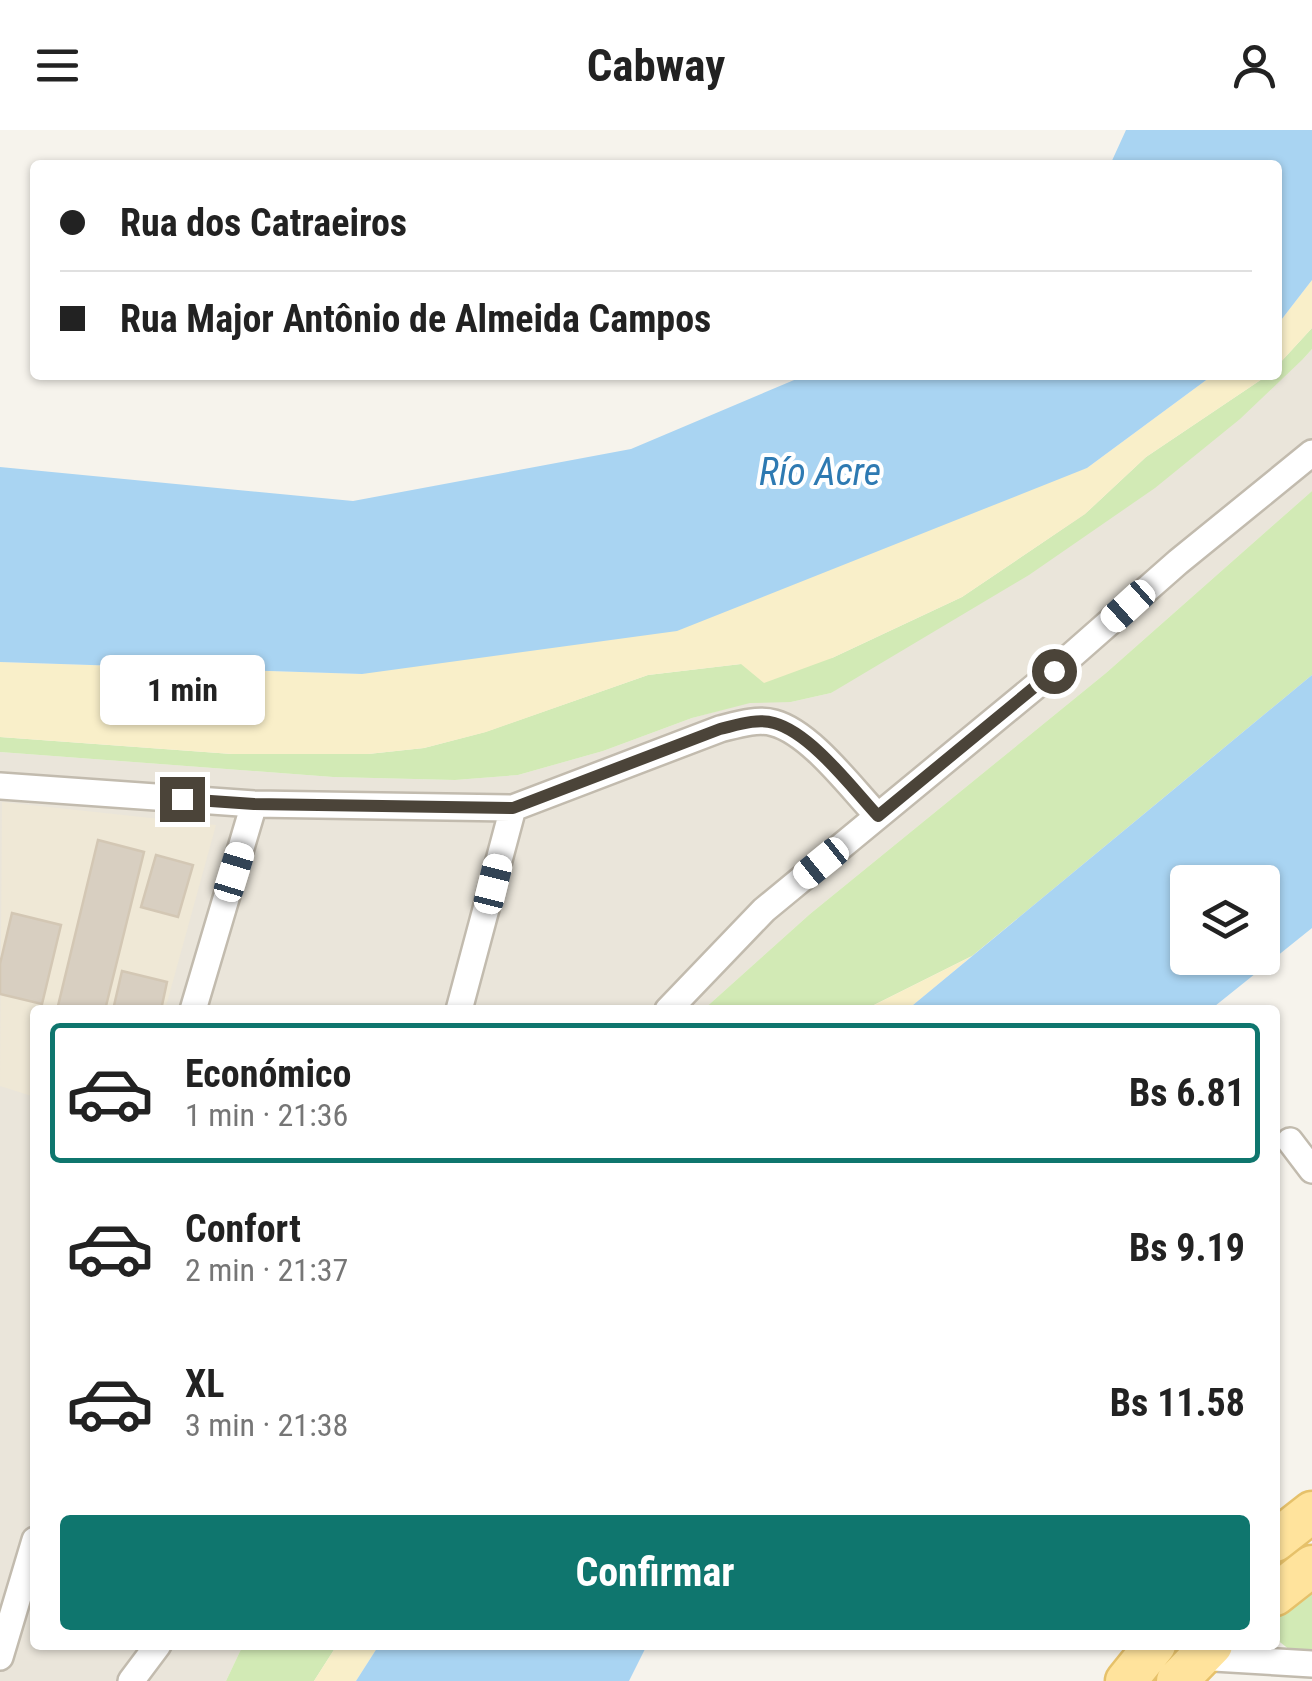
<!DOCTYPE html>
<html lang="es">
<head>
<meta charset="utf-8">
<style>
  :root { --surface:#fff; --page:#f6f6f6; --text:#222; --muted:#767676; --line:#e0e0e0; --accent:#0f766e }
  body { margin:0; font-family:"Roboto Condensed",sans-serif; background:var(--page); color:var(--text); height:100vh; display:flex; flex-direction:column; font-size:38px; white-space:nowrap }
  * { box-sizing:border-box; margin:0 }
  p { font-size:32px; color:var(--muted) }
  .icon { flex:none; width:55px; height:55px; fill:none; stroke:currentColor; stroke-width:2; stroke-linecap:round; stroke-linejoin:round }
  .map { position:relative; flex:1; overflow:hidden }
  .panel { position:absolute; left:30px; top:875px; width:1250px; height:645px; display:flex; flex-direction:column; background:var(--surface); border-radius:10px; box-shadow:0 2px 8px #0004 }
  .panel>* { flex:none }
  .top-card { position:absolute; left:30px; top:30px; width:1252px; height:220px; border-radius:10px; box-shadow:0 2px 8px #0004; display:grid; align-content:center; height:220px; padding:0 30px; background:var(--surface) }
  .fabs { position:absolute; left:1170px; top:735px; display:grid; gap:20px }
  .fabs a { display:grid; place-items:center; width:110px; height:110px; border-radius:10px; background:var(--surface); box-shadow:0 2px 8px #0004; font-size:50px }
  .end { position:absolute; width:45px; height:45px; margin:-22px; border:12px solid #4b4439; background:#fff; box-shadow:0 0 0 5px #fff }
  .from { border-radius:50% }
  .bubble { position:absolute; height:70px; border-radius:10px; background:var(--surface); box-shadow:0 2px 8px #0004; font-size:32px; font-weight:700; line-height:70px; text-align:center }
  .car { position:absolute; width:30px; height:60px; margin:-30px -15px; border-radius:12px; box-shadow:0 0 8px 2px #0007; background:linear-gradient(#fff 24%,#345 0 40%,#fff 0 76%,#345 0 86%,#fff 0) }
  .top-card b { display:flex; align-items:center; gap:35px; height:95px; font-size:38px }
  .top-card b+b { border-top:2px solid var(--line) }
  .top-card i { width:25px; height:25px; background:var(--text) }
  ul { padding:18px 0 0; list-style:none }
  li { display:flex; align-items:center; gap:30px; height:140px; margin:0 20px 15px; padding:0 10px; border:5px solid transparent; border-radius:10px }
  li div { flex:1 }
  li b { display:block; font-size:38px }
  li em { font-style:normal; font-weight:700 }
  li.active { border-color:var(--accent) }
  li>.icon { width:90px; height:90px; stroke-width:1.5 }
  .primary-button { display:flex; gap:20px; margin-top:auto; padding:20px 30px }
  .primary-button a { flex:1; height:115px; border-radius:10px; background:var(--accent); color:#fff; font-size:40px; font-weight:700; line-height:115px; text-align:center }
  header { display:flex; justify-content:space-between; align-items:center; height:130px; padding:0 30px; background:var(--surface); font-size:45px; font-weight:700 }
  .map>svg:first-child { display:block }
  .residential { fill:#eae5da }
  .education { fill:#efe8d6 }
  .green { fill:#d2eab5 }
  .sand { fill:#f9efc9 }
  .water { fill:#a9d4f2; fill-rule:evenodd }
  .building { fill:#d8cfc1; stroke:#d3c7b4; stroke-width:2.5 }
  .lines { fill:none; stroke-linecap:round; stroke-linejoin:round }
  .minor-casing { stroke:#c2bbae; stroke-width:30 }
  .primary-casing { stroke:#e6c16a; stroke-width:45 }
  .minor { stroke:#fff; stroke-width:25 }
  .primary { stroke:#ffe39c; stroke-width:40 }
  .route { stroke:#4b4439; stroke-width:12 }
  .labels { text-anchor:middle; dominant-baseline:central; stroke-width:8; stroke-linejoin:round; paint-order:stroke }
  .water-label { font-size:38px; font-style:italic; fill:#2e7ab2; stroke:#fff }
</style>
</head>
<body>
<header><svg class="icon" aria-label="menu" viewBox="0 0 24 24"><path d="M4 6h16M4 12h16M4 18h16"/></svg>Cabway<svg class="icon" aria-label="person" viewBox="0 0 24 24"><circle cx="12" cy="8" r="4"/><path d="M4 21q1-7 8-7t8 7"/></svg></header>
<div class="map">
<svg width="1312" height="1551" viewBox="0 0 1312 1551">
  <rect width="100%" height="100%" fill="#f6f3ec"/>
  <!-- residential -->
  <path class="residential" d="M1312 219V361L1106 543 810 784 703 880H35V1515H243L226 1551H0V622L333 647 455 650 518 645 603 621 692 588 750 572H791L831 563 1304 228Z"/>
  <!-- education -->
  <path class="education" d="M2 672 216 695 165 880H35V967L0 956Z"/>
  <!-- green -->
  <path class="green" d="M1312 198V219L1304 228 1240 289 1155 358 1029 445 831 563 791 572 750 573 692 588 603 621 518 645 455 650 333 647 0 622V607L232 624H368L424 618 485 602 648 545 741 534 832 528 962 467 1085 384 1146 327 1268 245H1278V235Z
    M1312 361V545L972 826 864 880H703L810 784 1106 543Z
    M1312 1451V1521L1290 1520 1276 1509C1273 1474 1287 1471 1312 1451Z
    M243 1515H337L314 1551H226Z"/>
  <!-- sand -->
  <path class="sand" d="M1312 150V198L1278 235V194Z
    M1213 245H1268L1146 327 1085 384 962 467 832 528 764 553 741 534 648 545 486 602 424 618 368 624H232L0 607V532L362 544 1087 338Z
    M972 826 907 880H864Z
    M337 1515H379L356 1551H314Z"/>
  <!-- water -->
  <path class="water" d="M1126 0H1312V150L1278 194V35H1110Z
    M806 245H1213L1087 338 677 501 362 544 0 532V337L353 371 631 319Z
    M1312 545V798L1210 880H907ZM1262 752V828H1188V752Z
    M379 1515H647L629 1551H356Z"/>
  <!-- building -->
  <path class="building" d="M98 710 144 722 105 880H57Z
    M156 725 193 735 178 787 141 777Z
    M12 783 61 795 42 874 0 864V834Z
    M122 841 167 852 161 880H113Z"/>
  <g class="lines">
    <!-- minor casing -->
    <g class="minor-casing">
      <path id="minor" d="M0 656 254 674 513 678 720 599C736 595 757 588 774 593 811 603 851 658 878 686
        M193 880 254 674
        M459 880 513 678
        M668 880 764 780 1054 541 1178 432 1312 323
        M1290 1011 1312 1040
        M0 1527 35 1410
        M1197 1527 1312 1534
        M131 1551 158 1515"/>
    </g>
    <!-- primary casing -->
    <g class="primary-casing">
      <path id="primary" d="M1275 1411 1312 1382
        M1275 1465 1312 1436
        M1126 1551 1155 1515
        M1177 1551 1212 1515"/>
    </g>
    <!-- minor -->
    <use href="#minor" class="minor"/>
    <!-- primary -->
    <use href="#primary" class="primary"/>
  </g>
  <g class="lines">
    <!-- route -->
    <path class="route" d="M182 669 254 674 513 678 720 599C737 595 757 588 774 593 811 603 852 658 878 686L1054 541"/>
  </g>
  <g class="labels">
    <!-- water labels -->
    <g class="water-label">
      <text x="820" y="342">Río Acre</text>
    </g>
  </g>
</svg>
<div class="fabs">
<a><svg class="icon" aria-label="layers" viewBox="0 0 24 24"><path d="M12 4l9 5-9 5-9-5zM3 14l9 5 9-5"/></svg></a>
</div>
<i class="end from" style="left:1054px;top:541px"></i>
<i class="end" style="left:182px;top:669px"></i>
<div class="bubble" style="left:100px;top:525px;width:165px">1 min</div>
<i class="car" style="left:1128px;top:476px;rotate:228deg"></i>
<i class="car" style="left:821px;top:733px;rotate:231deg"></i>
<i class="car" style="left:234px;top:742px;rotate:17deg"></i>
<i class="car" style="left:493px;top:754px;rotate:14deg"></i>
<div class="top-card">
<b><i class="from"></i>Rua dos Catraeiros</b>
<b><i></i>Rua Major Antônio de Almeida Campos</b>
</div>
<section class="panel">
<ul>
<li class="active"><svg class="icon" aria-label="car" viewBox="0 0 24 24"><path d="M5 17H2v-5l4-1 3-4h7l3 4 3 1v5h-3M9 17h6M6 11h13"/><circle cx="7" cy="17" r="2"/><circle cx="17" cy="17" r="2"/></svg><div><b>Económico</b><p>1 min · 21:36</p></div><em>Bs 6.81</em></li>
<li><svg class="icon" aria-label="car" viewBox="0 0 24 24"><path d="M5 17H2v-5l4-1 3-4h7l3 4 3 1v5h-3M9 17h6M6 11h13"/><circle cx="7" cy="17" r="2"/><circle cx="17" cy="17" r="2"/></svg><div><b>Confort</b><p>2 min · 21:37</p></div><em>Bs 9.19</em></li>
<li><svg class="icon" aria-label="car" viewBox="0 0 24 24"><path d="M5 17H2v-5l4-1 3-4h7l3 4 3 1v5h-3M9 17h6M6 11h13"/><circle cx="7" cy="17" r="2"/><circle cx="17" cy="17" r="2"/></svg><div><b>XL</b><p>3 min · 21:38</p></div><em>Bs 11.58</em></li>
</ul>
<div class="primary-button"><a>Confirmar</a></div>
</section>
</div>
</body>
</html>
